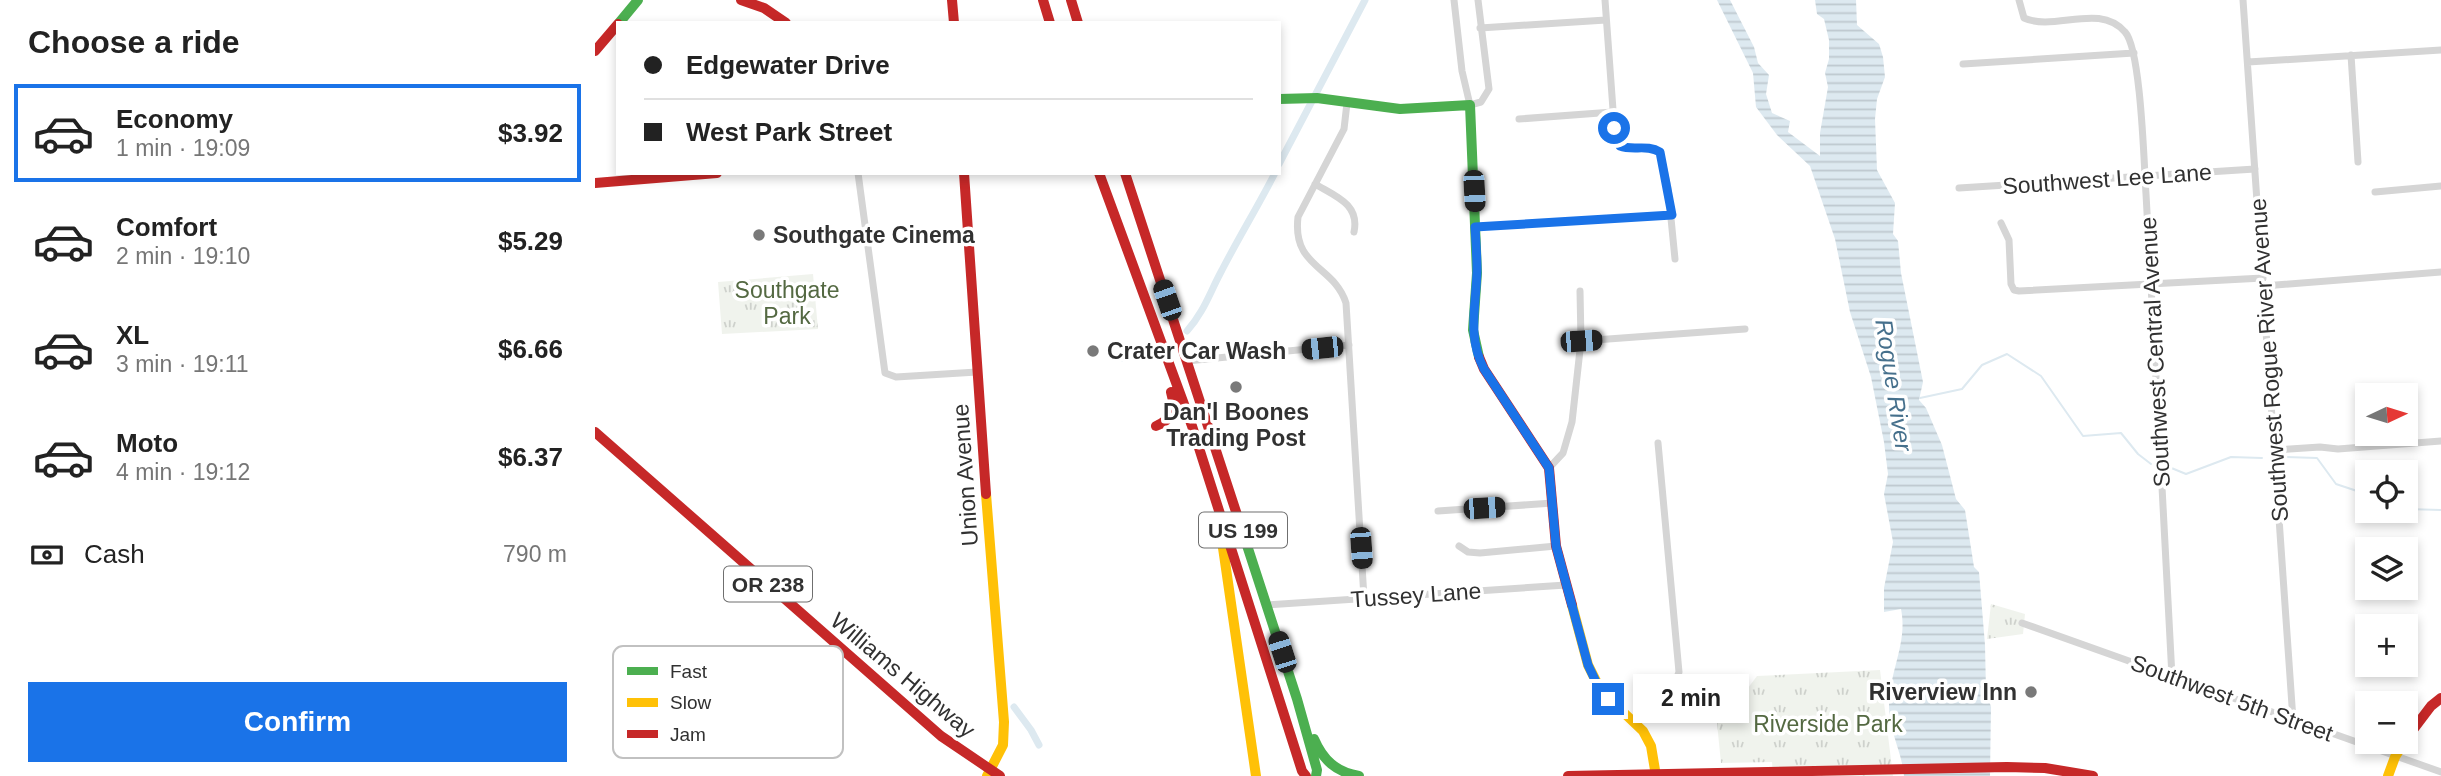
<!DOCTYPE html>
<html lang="en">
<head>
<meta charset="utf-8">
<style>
  :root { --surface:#fff; --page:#f6f6f6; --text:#222; --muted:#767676; --line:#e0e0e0; --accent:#1a73e8 }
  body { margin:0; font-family:Helvetica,sans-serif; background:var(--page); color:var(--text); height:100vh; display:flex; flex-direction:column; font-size:26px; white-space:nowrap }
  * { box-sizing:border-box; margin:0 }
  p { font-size:23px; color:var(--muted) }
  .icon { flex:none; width:38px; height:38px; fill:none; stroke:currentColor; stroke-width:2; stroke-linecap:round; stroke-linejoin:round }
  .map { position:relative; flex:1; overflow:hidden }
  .sheet { display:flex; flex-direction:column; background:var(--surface); width:595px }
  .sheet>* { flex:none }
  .top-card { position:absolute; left:21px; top:21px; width:665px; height:154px; border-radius:0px; box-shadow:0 4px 10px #0003; display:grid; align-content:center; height:154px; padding:0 28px; background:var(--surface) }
  .needle { width:46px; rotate:86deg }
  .tools { position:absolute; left:1760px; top:383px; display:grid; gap:14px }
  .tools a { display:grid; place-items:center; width:63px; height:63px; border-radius:0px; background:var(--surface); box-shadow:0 4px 10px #0003; font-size:35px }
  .end { position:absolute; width:32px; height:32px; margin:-16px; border:9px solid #1a73e8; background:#fff; box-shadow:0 0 0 4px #fff }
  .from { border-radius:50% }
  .bubble { position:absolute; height:49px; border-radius:0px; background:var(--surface); box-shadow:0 4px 10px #0003; font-size:23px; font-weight:600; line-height:49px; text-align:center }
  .car { position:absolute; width:21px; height:42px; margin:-21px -10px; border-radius:9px; box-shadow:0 0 5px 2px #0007; background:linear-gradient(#222 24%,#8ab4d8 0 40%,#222 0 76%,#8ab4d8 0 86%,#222 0) }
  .top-card b { display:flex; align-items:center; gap:24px; height:66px; font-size:26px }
  .top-card b+b { border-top:2px solid var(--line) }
  .top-card i { width:18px; height:18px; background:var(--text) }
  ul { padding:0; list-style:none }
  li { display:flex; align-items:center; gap:21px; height:98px; margin:0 14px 10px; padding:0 14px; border:4px solid transparent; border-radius:0px }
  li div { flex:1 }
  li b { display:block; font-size:26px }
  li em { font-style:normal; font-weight:600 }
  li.current { border-color:var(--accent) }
  li>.icon { width:63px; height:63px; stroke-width:1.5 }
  h2 { padding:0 28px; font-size:32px; line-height:84px }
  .pay { display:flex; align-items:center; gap:18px; height:77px; padding:0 28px; font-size:26px }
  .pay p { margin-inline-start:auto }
  .primary-button { display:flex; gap:14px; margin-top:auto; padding:14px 28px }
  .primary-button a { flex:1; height:80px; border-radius:0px; background:var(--accent); color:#fff; font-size:28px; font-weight:600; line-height:80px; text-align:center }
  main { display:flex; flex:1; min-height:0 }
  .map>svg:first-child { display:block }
  .park { fill:url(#park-tufts) }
  .water { fill:url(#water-rules) }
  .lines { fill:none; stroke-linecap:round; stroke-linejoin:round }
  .stream { stroke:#dde9f0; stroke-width:2 }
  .canal { stroke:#dde9f0; stroke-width:7 }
  .street { stroke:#d5d5d5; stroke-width:7 }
  .fast { stroke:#4caf50; stroke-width:10 }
  .slow { stroke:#ffc107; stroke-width:10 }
  .jam { stroke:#c62828; stroke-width:10 }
  .route { stroke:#1a73e8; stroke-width:9 }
  .poi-dot { fill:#797979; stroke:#fff; stroke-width:2.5 }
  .labels { text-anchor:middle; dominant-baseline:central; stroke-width:7; stroke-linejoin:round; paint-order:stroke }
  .shield { fill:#fff; stroke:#6f6f6f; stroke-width:2 }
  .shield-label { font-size:21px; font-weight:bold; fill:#313131 }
  .street-label { font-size:23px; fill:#313131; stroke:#fff }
  .poi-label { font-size:23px; font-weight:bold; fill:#313131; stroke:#fff; text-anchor:start }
  .park-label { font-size:23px; fill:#546942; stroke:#fff }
  .water-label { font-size:24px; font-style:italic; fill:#46708c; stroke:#fff }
  .key { fill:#fff; stroke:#c1c1c1; stroke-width:2 }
  .key-label { font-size:19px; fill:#313131 }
</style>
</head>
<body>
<main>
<section class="sheet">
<h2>Choose a ride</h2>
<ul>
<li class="current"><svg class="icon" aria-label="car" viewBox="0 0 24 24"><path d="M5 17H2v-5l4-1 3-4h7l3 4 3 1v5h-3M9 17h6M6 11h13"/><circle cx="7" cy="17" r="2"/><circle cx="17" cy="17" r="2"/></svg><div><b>Economy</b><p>1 min · 19:09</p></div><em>$3.92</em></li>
<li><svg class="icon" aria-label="car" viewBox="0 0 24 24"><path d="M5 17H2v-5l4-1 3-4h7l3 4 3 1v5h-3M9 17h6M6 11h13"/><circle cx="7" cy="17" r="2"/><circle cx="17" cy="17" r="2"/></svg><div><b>Comfort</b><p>2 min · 19:10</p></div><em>$5.29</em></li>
<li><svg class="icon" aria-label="car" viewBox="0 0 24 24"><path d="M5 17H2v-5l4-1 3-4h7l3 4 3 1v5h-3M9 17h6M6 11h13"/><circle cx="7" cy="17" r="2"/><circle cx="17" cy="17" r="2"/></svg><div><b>XL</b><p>3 min · 19:11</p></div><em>$6.66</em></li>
<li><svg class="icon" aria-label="car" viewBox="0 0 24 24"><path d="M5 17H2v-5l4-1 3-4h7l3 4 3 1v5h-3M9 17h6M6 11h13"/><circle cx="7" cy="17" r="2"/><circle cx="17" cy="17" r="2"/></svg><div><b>Moto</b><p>4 min · 19:12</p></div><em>$6.37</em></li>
</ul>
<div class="pay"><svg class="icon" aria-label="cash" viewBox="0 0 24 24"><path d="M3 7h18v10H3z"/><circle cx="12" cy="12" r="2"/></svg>Cash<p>790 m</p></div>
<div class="primary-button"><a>Confirm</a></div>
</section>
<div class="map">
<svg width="1846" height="776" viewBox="0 0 1846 776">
  <defs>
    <pattern id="park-tufts" width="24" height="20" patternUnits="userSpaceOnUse" patternTransform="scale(1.75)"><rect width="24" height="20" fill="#f0f3ed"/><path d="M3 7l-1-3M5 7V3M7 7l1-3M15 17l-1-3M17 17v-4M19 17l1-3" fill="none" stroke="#ced1cc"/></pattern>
    <pattern id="water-rules" width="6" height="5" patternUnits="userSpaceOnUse" patternTransform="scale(1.75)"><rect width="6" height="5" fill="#dde9f0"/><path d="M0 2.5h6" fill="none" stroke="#bec8ce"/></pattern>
  </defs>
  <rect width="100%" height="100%" fill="#fff"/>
  <!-- park -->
  <path class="park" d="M218 274 223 329 127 334 123 282Z
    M1396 604 1430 614 1428 634 1392 639Z
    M1285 670 1298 776H1178L1177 762 1126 763 1120 703 1144 700 1162 676Z"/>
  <!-- water -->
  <path class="water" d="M1122 0H1135L1159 47 1163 63 1174 75 1171 94 1177 113 1195 121 1193 132 1225 156V133L1233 87 1230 73 1234 59V40L1229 19 1222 14 1220 0H1261L1262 25 1284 44 1288 57 1290 77 1282 99 1280 119 1282 170 1300 203 1298 234 1303 241 1306 273 1328 382 1324 400 1331 408 1347 445 1361 499 1370 510 1379 567 1384 572 1390 645 1391 691 1396 707 1395 776H1309C1307 752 1294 731 1294 706 1294 672 1313 643 1306 609L1289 612V588L1298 542 1289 494 1293 474 1289 442 1276 377 1255 312 1240 239 1215 166 1182 135 1161 107 1158 73Z"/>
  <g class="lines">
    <!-- stream -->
    <path class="stream" d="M1325 398 1367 389 1387 365 1412 354 1446 376 1488 436 1526 433 1543 454 1556 464
      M1691 457 1722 458 1741 484 1768 493 1773 498
      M1574 467 1591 474 1636 457 1667 458
      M1811 509 1846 510"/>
    <!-- canal -->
    <path class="canal" d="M684 164 770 0
      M592 331C609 312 615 292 627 270 644 237 663 206 680 173
      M528 358 552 346
      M419 707 436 730 444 745"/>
    <!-- street -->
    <path class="street" d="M859 0 867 71 875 105 886 102 894 89 883 0
      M1010 0 1020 137C1028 157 1050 143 1065 152L1073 188 1080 259
      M1424 0 1429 18C1460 32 1504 2 1530 32 1546 49 1549 165 1551 194 1561 355 1568 516 1577 677
      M1648 0 1698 720
      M885 28 1011 20
      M1756 55 1763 162
      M1653 62 1846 50
      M1368 64 1539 53
      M752 103 749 129 703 217C697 268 739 265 751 303L769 598
      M924 119 1018 112
      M263 173 290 373 301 377 382 372
      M720 184C740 196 765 204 759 232
      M1364 188 1660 169
      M1780 192 1846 186
      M1406 223 1414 240 1416 284 1419 290 1424 291 1668 278
      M880 227 1077 215
      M1669 286 1846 272
      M986 341 1150 329
      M592 361 754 345
      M1680 450 1725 447 1743 449 1846 441
      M954 468 968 453 977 422 986 341 985 291
      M843 511 958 503
      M864 546 873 552 885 553 961 546
      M672 605 971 585
      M1427 623 1846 772
      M1040 721 1079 686 1084 672 1063 443"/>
    <!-- fast -->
    <path class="fast" d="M24 23 43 0
      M684 99 722 98 805 109 875 105 882 273 878 330 884 357
      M647 530 702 699 722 770 721 776
      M719 739C728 760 741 772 764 776"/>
    <!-- slow -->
    <path class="slow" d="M391 494 409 722 408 745 392 776
      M626 534 661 776
      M977 605 993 665 1006 691 1048 731 1056 746 1061 776
      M1793 776 1800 757 1809 742"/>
    <!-- jam -->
    <path class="jam" d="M146 0 169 8 191 23
      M357 0 359 23
      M448 0 455 23
      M476 0 483 23
      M0 51 23 24
      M369 173 391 494
      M504 173 597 426 707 771 711 776
      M530 173 647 530
      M0 183 122 173
      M884 357 889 369 954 468 961 546 977 605
      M561 426C578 419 581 409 576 392
      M0 432 346 736 405 776
      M1811 739 1836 706 1846 698
      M973 776 1412 767 1450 768 1498 776"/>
  </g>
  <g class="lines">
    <!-- route -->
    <path class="route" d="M1013 699 1002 684 993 665 961 546 954 468 889 369C872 337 881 306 882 271 882 257 881 242 880 227L1077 215 1065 152C1052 144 1038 151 1025 146L1020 137 1019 128"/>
  </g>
  <!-- markers -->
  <g class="poi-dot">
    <circle cx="164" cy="235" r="7"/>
    <circle cx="498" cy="351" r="7"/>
    <circle cx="641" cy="387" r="7"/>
    <circle cx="1436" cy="692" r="7"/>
  </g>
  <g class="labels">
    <!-- shield labels -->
    <g class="shield">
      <rect x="604" y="512.5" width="88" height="35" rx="5"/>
      <rect x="129" y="566.5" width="88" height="35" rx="5"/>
    </g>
    <g class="shield-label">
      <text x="648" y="530">US 199</text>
      <text x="173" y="584">OR 238</text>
    </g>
    <!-- street labels -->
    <g class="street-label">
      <text transform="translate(1512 179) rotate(-4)">Southwest Lee Lane</text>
      <text transform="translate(1560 352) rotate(-93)">Southwest Central Avenue</text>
      <text transform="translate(1674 360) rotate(-94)">Southwest Rogue River Avenue</text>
      <text transform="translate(370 475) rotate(-94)">Union Avenue</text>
      <text transform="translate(821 595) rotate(-4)">Tussey Lane</text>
      <text transform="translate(308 675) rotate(40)">Williams Highway</text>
      <text transform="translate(1637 698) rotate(20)">Southwest 5th Street</text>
    </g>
    <!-- poi labels -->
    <g class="poi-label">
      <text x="178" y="235">Southgate Cinema</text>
      <text x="512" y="351">Crater Car Wash</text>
      <text x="641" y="412" text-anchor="middle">Dan'l Boones<tspan x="641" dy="26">Trading Post</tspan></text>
      <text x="1422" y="692" text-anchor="end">Riverview Inn</text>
    </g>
    <!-- park labels -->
    <g class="park-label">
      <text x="192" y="290">Southgate<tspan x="192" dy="26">Park</tspan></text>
      <text x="1233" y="724">Riverside Park</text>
    </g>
    <!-- water labels -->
    <g class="water-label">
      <text transform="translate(1299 385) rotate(81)">Rogue River</text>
    </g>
  </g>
  <!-- legend -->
  <rect x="18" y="646" width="230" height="112" rx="10" class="key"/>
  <rect x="32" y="667" width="31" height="8" fill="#4caf50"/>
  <rect x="32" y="698" width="31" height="9" fill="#ffc107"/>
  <rect x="32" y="730" width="31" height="8" fill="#c62828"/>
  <g class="key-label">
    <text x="75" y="678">Fast</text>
    <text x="75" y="709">Slow</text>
    <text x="75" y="741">Jam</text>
  </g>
</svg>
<div class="tools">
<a><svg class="needle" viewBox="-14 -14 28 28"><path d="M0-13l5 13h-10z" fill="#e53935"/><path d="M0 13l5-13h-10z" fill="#767676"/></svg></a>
<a><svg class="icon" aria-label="locate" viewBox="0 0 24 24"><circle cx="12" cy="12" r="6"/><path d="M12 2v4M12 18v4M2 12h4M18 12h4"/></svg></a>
<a><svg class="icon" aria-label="layers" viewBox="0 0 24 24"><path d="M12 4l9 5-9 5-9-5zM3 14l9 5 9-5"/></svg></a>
<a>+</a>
<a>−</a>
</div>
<i class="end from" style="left:1019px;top:128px"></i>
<i class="end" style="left:1013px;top:699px"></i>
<div class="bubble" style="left:1038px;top:674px;width:116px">2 min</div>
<i class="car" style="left:879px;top:191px;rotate:177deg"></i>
<i class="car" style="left:572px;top:300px;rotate:341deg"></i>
<i class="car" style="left:986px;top:341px;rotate:86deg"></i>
<i class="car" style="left:727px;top:348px;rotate:264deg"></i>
<i class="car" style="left:889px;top:508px;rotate:86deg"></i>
<i class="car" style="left:766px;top:548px;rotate:176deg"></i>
<i class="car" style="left:687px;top:652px;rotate:342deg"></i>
<div class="top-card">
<b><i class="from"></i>Edgewater Drive</b>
<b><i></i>West Park Street</b>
</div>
</div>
</main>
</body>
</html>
